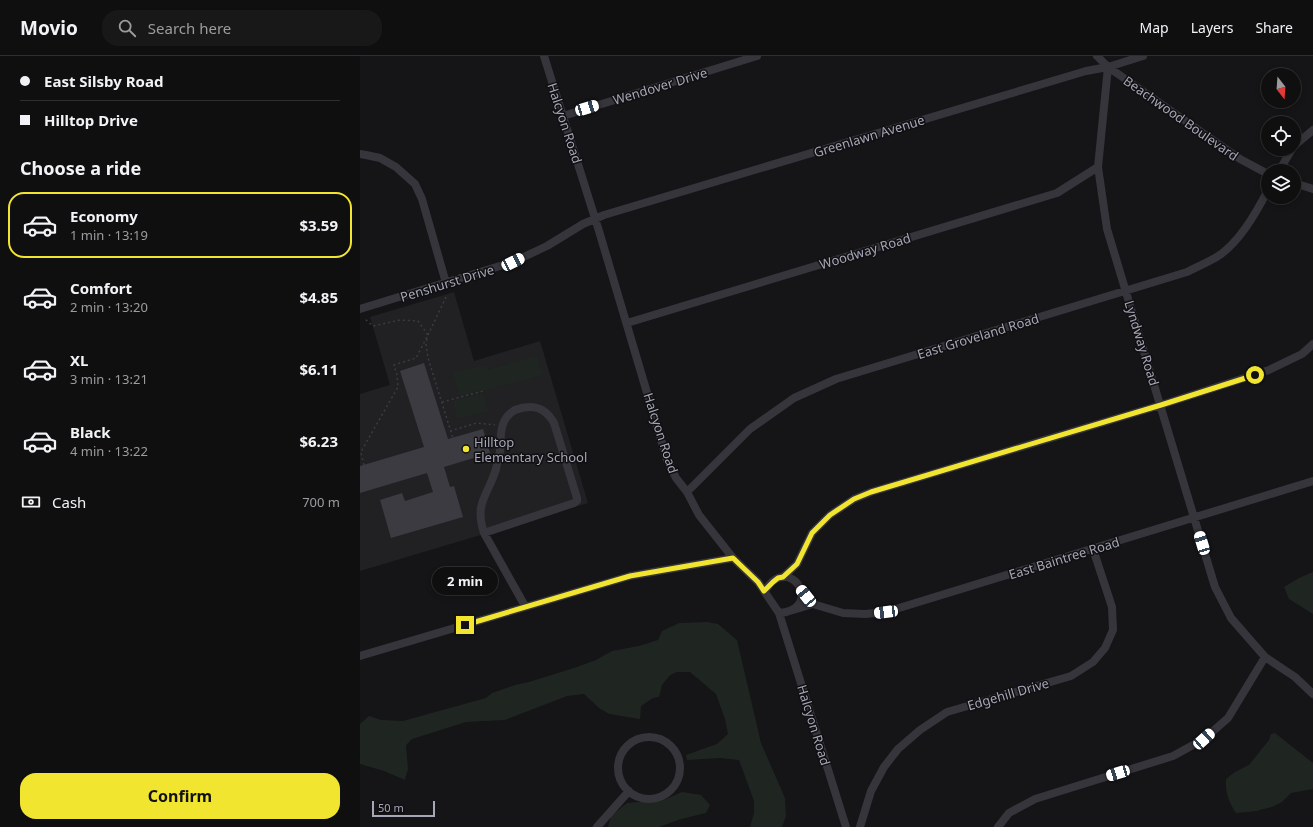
<!DOCTYPE html>
<html lang="en">
<head>
<meta charset="utf-8">
<style>
  :root { --surface:#100f10; --page:#191819; --text:#f1f3f6; --muted:#9c9c9f; --line:#302f30; --accent:#f2e530 }
  body { margin:0; font-family:"Noto Sans",sans-serif; background:var(--page); color:var(--text); height:100vh; display:flex; flex-direction:column; font-size:15px; white-space:nowrap }
  * { box-sizing:border-box; margin:0 }
  p { font-size:13px; color:var(--muted) }
  .icon { flex:none; width:22px; height:22px; fill:none; stroke:currentColor; stroke-width:2; stroke-linecap:round; stroke-linejoin:round }
  .map { position:relative; flex:1; overflow:hidden }
  .drawer { display:flex; flex-direction:column; background:var(--surface); width:360px }
  .drawer>* { flex:none }
  .top-card { display:grid; align-content:center; height:88px; padding:0 20px; background:var(--surface) }
  .needle { width:26px; rotate:163deg }
  .controls { position:absolute; left:901px; top:12px; display:grid; gap:8px }
  .controls a { display:grid; place-items:center; width:40px; height:40px; border-radius:50%; background:var(--surface); box-shadow:0 2px 6px #0003,0 0 0 1px var(--line); font-size:20px }
  .scale { position:absolute; left:12px; bottom:10px; width:63px; box-sizing:border-box; padding-left:4px; border:2px solid #a6a7b7; border-top:0; font-size:11px; line-height:14px; white-space:nowrap; color:#a6a7b7; -webkit-text-stroke:3px #100f11; paint-order:stroke }
  .end { position:absolute; width:18px; height:18px; margin:-9px; border:5px solid #f2e530; background:#111; box-shadow:0 0 0 2px #111 }
  .from { border-radius:50% }
  .bubble { position:absolute; height:28px; border-radius:14px; background:var(--surface); box-shadow:0 2px 6px #0003,0 0 0 1px var(--line); font-size:13px; font-weight:700; line-height:28px; text-align:center }
  .car { position:absolute; width:12px; height:24px; margin:-12px -6px; border-radius:5px; box-shadow:0 0 3px 1px #0007; background:linear-gradient(#fff 24%,#345 0 40%,#fff 0 76%,#345 0 86%,#fff 0) }
  .top-card b { display:flex; align-items:center; gap:14px; height:38px; font-size:15px }
  .top-card b+b { border-top:1px solid var(--line) }
  .top-card i { width:10px; height:10px; background:var(--text) }
  ul { padding:0; list-style:none }
  li { display:flex; align-items:center; gap:12px; height:66px; margin:0 8px 6px; padding:0 12px; border:2px solid transparent; border-radius:16px }
  li div { flex:1 }
  li b { display:block; font-size:15px }
  li em { font-style:normal; font-weight:700 }
  li.current { border-color:var(--accent) }
  li>.icon { width:36px; height:36px; stroke-width:1.5 }
  h2 { padding:0 20px; font-size:18px; line-height:48px }
  .pay { display:flex; align-items:center; gap:10px; height:44px; padding:0 20px; font-size:15px }
  .pay p { margin-inline-start:auto }
  .button { display:flex; gap:8px; margin-top:auto; padding:8px 20px }
  .button a { flex:1; height:46px; border-radius:16px; background:var(--accent); color:#111; font-size:16px; font-weight:700; line-height:46px; text-align:center }
  header { display:flex; align-items:center; gap:24px; box-sizing:border-box; height:56px; padding:0 20px; background:var(--surface); border-bottom:1px solid var(--line) }
  header strong { font-size:19px }
  nav { display:flex; gap:22px; margin-inline-start:auto; font-size:14px }
  .search { width:280px; height:36px; background:var(--page); display:flex; align-items:center; gap:10px; box-sizing:border-box; padding:0 14px; border-radius:16px; color:var(--muted); font-size:15px }
  main { display:flex; flex:1; min-height:0 }
  .map>svg:first-child { display:block }
  .built { fill:#212023 }
  .green { fill:#1f2621 }
  .building { fill:#3c3b41 }
  .lines { fill:none; stroke-linecap:round; stroke-linejoin:round }
  .path { stroke:#3b3c42; stroke-width:1.5; stroke-dasharray:2 3; stroke-linecap:butt }
  .minor { stroke:#36353b; stroke-width:8 }
  .route { stroke:#f2e530; stroke-width:5 }
  .poi-dot { fill:#f2e530; stroke:#100f11; stroke-width:1.5 }
  .labels { text-anchor:middle; dominant-baseline:central; stroke-width:3; stroke-linejoin:round; paint-order:stroke }
  .street-label { font-size:13px; fill:#a6a7b7; stroke:#100f11 }
  .poi-label { font-size:13px; fill:#a6a7b7; stroke:#100f11; text-anchor:start }
</style>
</head>
<body>
<header>
<strong>Movio</strong>
<div class="search"><svg class="icon" aria-label="search" viewBox="0 0 24 24"><circle cx="10" cy="10" r="6"/><path d="M15 15l6 6"/></svg>Search here</div>
<nav><a>Map</a><a>Layers</a><a>Share</a></nav>
</header>
<main>
<section class="drawer">
<div class="top-card">
<b><i class="from"></i>East Silsby Road</b>
<b><i></i>Hilltop Drive</b>
</div>
<h2>Choose a ride</h2>
<ul>
<li class="current"><svg class="icon" aria-label="car" viewBox="0 0 24 24"><path d="M5 17H2v-5l4-1 3-4h7l3 4 3 1v5h-3M9 17h6M6 11h13"/><circle cx="7" cy="17" r="2"/><circle cx="17" cy="17" r="2"/></svg><div><b>Economy</b><p>1 min · 13:19</p></div><em>$3.59</em></li>
<li><svg class="icon" aria-label="car" viewBox="0 0 24 24"><path d="M5 17H2v-5l4-1 3-4h7l3 4 3 1v5h-3M9 17h6M6 11h13"/><circle cx="7" cy="17" r="2"/><circle cx="17" cy="17" r="2"/></svg><div><b>Comfort</b><p>2 min · 13:20</p></div><em>$4.85</em></li>
<li><svg class="icon" aria-label="car" viewBox="0 0 24 24"><path d="M5 17H2v-5l4-1 3-4h7l3 4 3 1v5h-3M9 17h6M6 11h13"/><circle cx="7" cy="17" r="2"/><circle cx="17" cy="17" r="2"/></svg><div><b>XL</b><p>3 min · 13:21</p></div><em>$6.11</em></li>
<li><svg class="icon" aria-label="car" viewBox="0 0 24 24"><path d="M5 17H2v-5l4-1 3-4h7l3 4 3 1v5h-3M9 17h6M6 11h13"/><circle cx="7" cy="17" r="2"/><circle cx="17" cy="17" r="2"/></svg><div><b>Black</b><p>4 min · 13:22</p></div><em>$6.23</em></li>
</ul>
<div class="pay"><svg class="icon" aria-label="cash" viewBox="0 0 24 24"><path d="M3 7h18v10H3z"/><circle cx="12" cy="12" r="2"/></svg>Cash<p>700 m</p></div>
<div class="button"><a>Confirm</a></div>
</section>
<div class="map">
<svg width="953" height="771" viewBox="0 0 953 771">
  <rect width="100%" height="100%" fill="#151416"/>
  <!-- built -->
  <path class="built" d="M94 236 114 305 180 285 228 447 0 515V338L30 329 10 261Z"/>
  <!-- green -->
  <path class="green" d="M177 300 183 319 133 332 132 331 123 337 128 355 97 363 93 345 123 337 122 334 100 340 93 318 95 316 124 310 128 314Z
    M953 516V558L929 543 924 531 939 522Z
    M347 566 358 568 377 584 401 687 425 742 426 760 422 771H390L394 757V745L379 704 360 702 327 704 326 699 357 688 368 678 365 663 356 638 330 616H317L310 619 302 629 299 641 293 642 281 650 280 663 249 658 239 652 224 638 207 640 145 664 106 666 52 683 46 689 48 713 45 724 24 715 0 708V668L9 660 21 664 43 665 126 642 132 637 155 629 169 626 214 612 236 604 252 595 279 590 298 584 302 575 319 567Z
    M915 677 953 707V733L931 737 922 746 912 751 896 755 876 757C869 746 865 737 866 723L875 716 889 709 909 684 911 678Z
    M322 736 341 739 350 749 346 757 321 763 299 771H248L251 760 267 747 304 744Z"/>
  <!-- building -->
  <path class="building" d="M64 307 88 383 123 373 130 397 84 411 90 431 94 430 103 461 31 482 20 444 42 437 45 445 73 436 67 417 0 437V410L64 391 40 315Z"/>
  <g class="lines">
    <!-- path -->
    <path class="path" d="M68 279 87 239
      M67 283 66 288 68 302 95 389
      M82 346 123 335
      M90 375 117 367 135 369
      M4 409 1 397 3 392 38 331 37 319 34 309 56 302 68 279 58 265 40 264 13 270 5 263"/>
    <!-- minor -->
    <path class="minor" d="M184 0 239 175 307 404 316 422 327 436 339 459 373 502 398 526 419 557 486 771
      M737 0 748 11 880 103 908 118
      M748 11 738 111 747 173 855 531 871 562 905 601 935 621 953 638
      M203 60 397 0
      M934 90 953 74
      M0 98 6 99 20 102 36 111 55 128 62 143 86 227
      M919 115 932 93
      M934 127 953 133
      M0 253 153 206 187 190 223 168 244 159 726 15 748 11 783 0
      M267 267 697 137 738 111
      M327 436 390 373 434 342 476 323 827 216C837 211 846 207 855 202 878 189 896 157 908 134
      M124 477 214 447 217 445V442L194 367C189 358 181 351 170 351 165 351 160 352 155 354 139 363 141 379 140 395 139 401 137 407 136 413 128 440 114 446 124 477L165 550
      M423 521 437 508 452 477 470 459 494 443 511 436 801 349 909 314 942 298 953 288
      M405 535C408 530 413 524 418 522 440 513 457 555 419 557
      M433 554 453 548 483 557 505 558 526 556 953 425
      M0 600 270 520 373 502
      M258 712a31 31 0 1 1 62 0a31 31 0 1 1-62 0Z
      M237 771 269 735
      M500 771 511 735 524 711 538 693 560 674 587 656 711 620 733 606 745 592 753 574 752 551 733 493
      M638 771 649 757 675 743 813 700 844 683 868 662 905 601"/>
  </g>
  <g class="lines">
    <!-- route -->
    <path class="route" d="M105 569 270 520 373 502 398 526 404 535 413 526 418 522 423 521 437 508 452 477 470 459 494 443 511 436 801 349 895 319"/>
  </g>
  <!-- markers -->
  <circle class="poi-dot" cx="106" cy="393" r="4"/>
  <g class="labels">
    <!-- street labels -->
    <g class="street-label">
      <text transform="translate(300 30) rotate(-17)">Wendover Drive</text>
      <text transform="translate(821 62) rotate(35)">Beachwood Boulevard</text>
      <text transform="translate(205 67) rotate(72)">Halcyon Road</text>
      <text transform="translate(509 80) rotate(-17)">Greenlawn Avenue</text>
      <text transform="translate(505 195) rotate(-17)">Woodway Road</text>
      <text transform="translate(87 227) rotate(-17)">Penshurst Drive</text>
      <text transform="translate(618 280) rotate(-17)">East Groveland Road</text>
      <text transform="translate(782 287) rotate(73)">Lyndway Road</text>
      <text transform="translate(301 377) rotate(72)">Halcyon Road</text>
      <text transform="translate(704 502) rotate(-17)">East Baintree Road</text>
      <text transform="translate(648 638) rotate(-16)">Edgehill Drive</text>
      <text transform="translate(454 669) rotate(73)">Halcyon Road</text>
    </g>
    <!-- poi labels -->
    <g class="poi-label">
      <text x="114" y="386">Hilltop<tspan x="114" dy="15">Elementary School</tspan></text>
    </g>
  </g>
</svg>
<div class="controls">
<a><svg class="needle" viewBox="-14 -14 28 28"><path d="M0-13l5 13h-10z" fill="#e53935"/><path d="M0 13l5-13h-10z" fill="#9c9c9f"/></svg></a>
<a><svg class="icon" aria-label="locate" viewBox="0 0 24 24"><circle cx="12" cy="12" r="6"/><path d="M12 2v4M12 18v4M2 12h4M18 12h4"/></svg></a>
<a><svg class="icon" aria-label="layers" viewBox="0 0 24 24"><path d="M12 4l9 5-9 5-9-5zM3 14l9 5 9-5"/></svg></a>
</div>
<div class="scale">50 m</div>
<i class="end from" style="left:895px;top:319px"></i>
<i class="end" style="left:105px;top:569px"></i>
<div class="bubble" style="left:72px;top:511px;width:66px">2 min</div>
<i class="car" style="left:227px;top:52px;rotate:73deg"></i>
<i class="car" style="left:153px;top:206px;rotate:63deg"></i>
<i class="car" style="left:842px;top:487px;rotate:343deg"></i>
<i class="car" style="left:446px;top:540px;rotate:321deg"></i>
<i class="car" style="left:526px;top:556px;rotate:263deg"></i>
<i class="car" style="left:844px;top:683px;rotate:48deg"></i>
<i class="car" style="left:758px;top:717px;rotate:253deg"></i>
</div>
</main>
</body>
</html>
